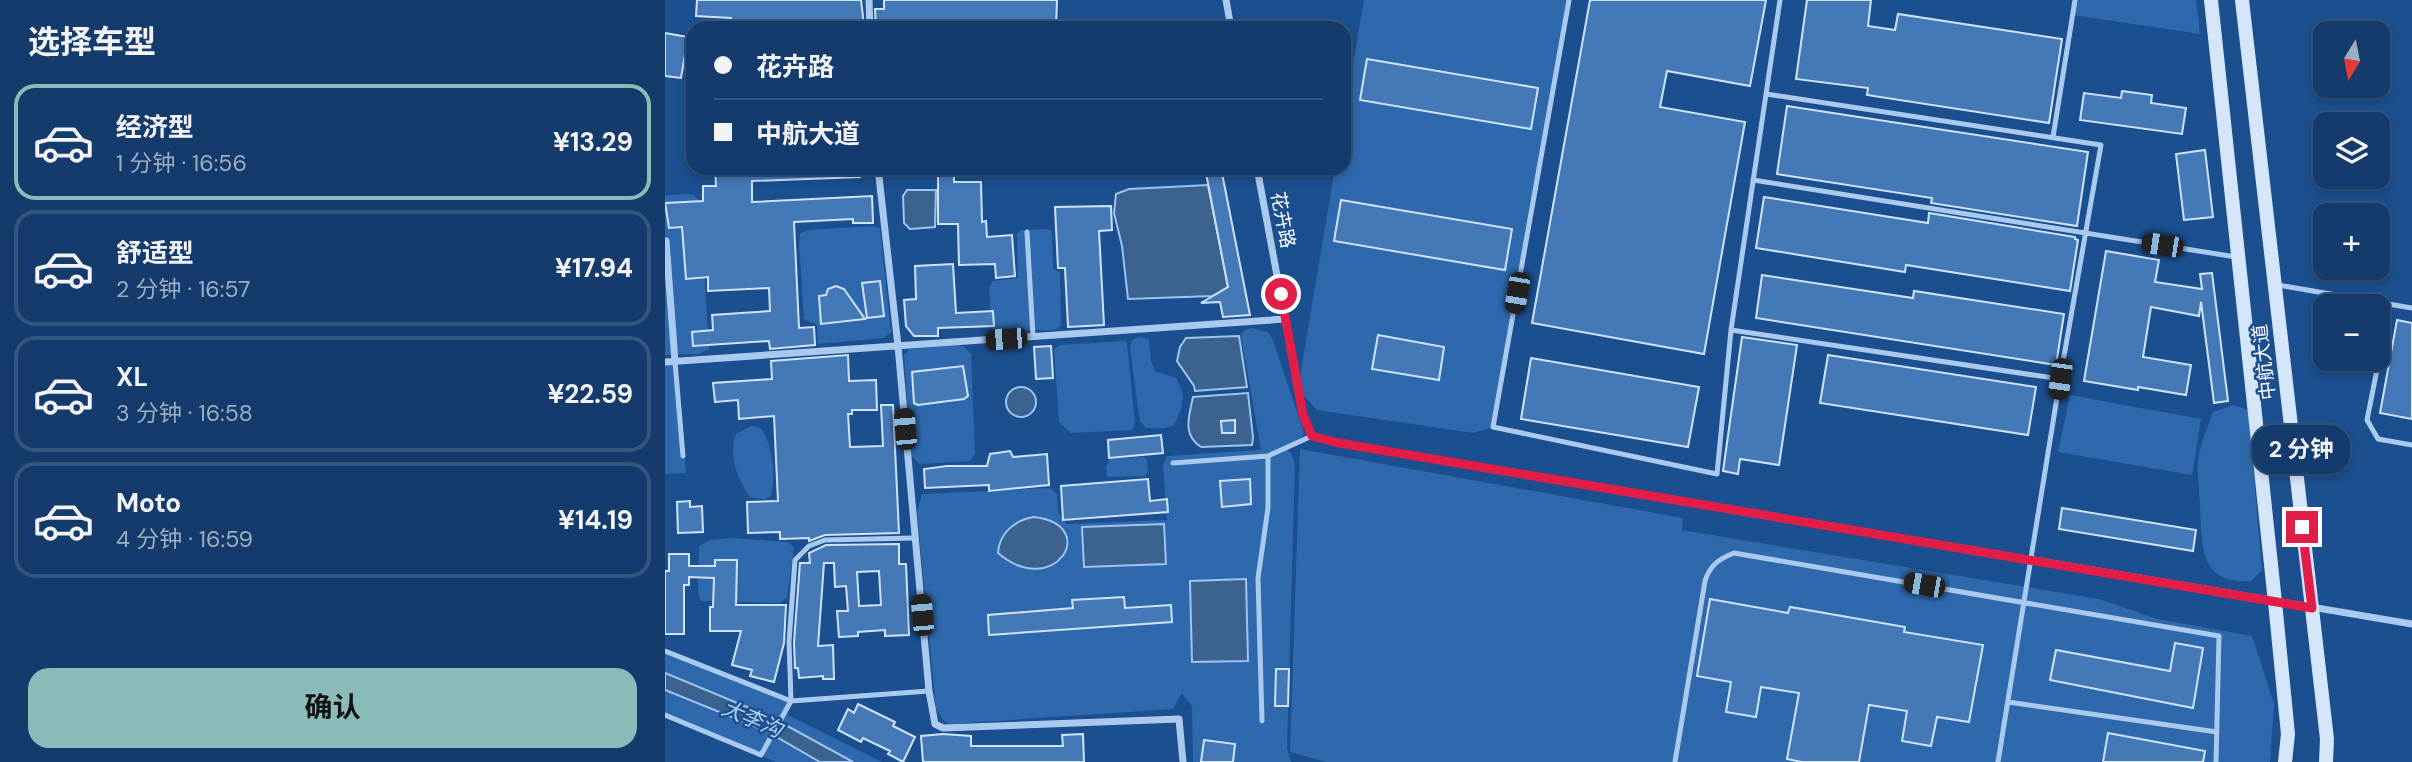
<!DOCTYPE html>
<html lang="zh">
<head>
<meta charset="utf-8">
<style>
  :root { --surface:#143b6b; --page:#1d4271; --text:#f1f3f6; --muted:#9dadc1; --line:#33557e; --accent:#8bbbb9 }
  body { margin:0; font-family:"DM Sans","Noto Sans SC",sans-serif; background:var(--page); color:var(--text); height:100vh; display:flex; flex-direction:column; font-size:26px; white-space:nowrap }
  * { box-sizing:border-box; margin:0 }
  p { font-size:23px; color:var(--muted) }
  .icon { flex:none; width:38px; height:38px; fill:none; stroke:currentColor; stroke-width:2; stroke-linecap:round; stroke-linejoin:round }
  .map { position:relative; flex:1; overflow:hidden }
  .sheet { display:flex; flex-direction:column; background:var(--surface); width:665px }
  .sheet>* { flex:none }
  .guide { position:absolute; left:21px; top:21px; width:665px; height:154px; border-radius:21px; box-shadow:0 4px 10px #0003,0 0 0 2px var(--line); display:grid; align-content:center; height:154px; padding:0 28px; background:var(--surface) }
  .needle { width:46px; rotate:190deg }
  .controls { position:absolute; left:1648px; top:21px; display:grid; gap:14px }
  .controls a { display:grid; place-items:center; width:77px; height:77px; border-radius:14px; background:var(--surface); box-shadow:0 4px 10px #0003,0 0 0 2px var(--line); font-size:35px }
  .end { position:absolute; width:32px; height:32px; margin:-16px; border:9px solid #e11d48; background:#fff; box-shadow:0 0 0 4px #fff }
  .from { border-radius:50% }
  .bubble { position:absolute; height:49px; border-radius:21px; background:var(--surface); box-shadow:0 4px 10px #0003,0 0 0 2px var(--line); font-size:23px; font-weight:700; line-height:49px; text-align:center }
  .car { position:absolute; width:21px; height:42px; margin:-21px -10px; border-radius:9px; box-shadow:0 0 5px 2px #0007; background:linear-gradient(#222 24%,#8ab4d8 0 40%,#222 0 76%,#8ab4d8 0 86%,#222 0) }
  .guide b { display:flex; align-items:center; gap:24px; height:66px; font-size:26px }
  .guide b+b { border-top:2px solid var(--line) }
  .guide i { width:18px; height:18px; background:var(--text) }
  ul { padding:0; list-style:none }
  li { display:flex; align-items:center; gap:21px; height:116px; margin:0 14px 10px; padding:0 14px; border:4px solid var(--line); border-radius:21px }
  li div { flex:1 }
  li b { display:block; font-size:26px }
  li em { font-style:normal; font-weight:700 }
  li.active { border-color:var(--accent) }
  li>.icon { width:63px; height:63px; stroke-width:1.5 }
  h2 { padding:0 28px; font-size:32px; line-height:84px }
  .primary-button { display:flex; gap:14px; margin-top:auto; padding:14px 28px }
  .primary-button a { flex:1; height:80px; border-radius:21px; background:var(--accent); color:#111; font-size:28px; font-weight:700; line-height:80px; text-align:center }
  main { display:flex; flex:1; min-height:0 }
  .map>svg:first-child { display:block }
  .green { fill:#2e69ad }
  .water { fill:#3c6290; stroke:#9cc4f0; stroke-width:2 }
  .building { fill:#4478b7; stroke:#cfe3fa; stroke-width:2; fill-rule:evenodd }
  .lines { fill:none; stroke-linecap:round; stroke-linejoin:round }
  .service { stroke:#a9c9ee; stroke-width:5 }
  .minor { stroke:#a9c9ee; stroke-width:7 }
  .secondary { stroke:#d6e6fa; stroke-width:14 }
  .route { stroke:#e11d48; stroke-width:9 }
  .labels { text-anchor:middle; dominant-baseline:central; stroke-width:5; stroke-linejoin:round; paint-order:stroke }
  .street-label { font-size:19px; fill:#fff; stroke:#1b4f8f }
  .water-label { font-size:21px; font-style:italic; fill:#b5d3f5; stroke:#1b4f8f }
</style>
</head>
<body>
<main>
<section class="sheet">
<h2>选择车型</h2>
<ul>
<li class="active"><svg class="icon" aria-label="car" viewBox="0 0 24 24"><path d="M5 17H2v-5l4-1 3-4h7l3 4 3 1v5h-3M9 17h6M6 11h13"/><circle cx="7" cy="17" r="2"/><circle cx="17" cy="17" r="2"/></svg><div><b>经济型</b><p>1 分钟 · 16:56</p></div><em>¥13.29</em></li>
<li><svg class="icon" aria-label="car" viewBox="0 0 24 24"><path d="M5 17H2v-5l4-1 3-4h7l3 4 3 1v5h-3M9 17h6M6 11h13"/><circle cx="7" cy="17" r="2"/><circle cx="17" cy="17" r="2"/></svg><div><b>舒适型</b><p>2 分钟 · 16:57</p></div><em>¥17.94</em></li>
<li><svg class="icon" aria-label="car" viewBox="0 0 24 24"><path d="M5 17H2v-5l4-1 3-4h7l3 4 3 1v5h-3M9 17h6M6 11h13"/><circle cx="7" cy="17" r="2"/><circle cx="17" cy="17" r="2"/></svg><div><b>XL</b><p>3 分钟 · 16:58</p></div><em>¥22.59</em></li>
<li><svg class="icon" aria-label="car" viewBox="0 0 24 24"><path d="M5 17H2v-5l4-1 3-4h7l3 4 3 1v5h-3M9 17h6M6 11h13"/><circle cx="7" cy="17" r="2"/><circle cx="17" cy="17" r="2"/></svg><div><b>Moto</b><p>4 分钟 · 16:59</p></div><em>¥14.19</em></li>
</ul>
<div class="primary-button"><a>确认</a></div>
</section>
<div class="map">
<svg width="1747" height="762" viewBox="0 0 1747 762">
  <rect width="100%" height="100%" fill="#1b4f8f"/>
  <!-- green -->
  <path class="green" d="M699 0H904L828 427 808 433 652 410 633 389 670 168H679V117Z
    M1410 0H1531L1535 34 1408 15Z
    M23 194 29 195 35 202 44 349 34 354 0 355V195Z
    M208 226 215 228 226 332 219 338 153 344 152 325 139 319 134 243 135 233 143 230Z
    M383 229 387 231 388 268 395 273 396 325 390 330 327 331 324 287 328 281 353 278 352 234 356 230Z
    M586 328 603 332 608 340 639 433 635 441 621 448 627 455 630 464 622 748 626 762H528L527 706 517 693 508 709 284 724 277 719 271 708 252 512 257 494 382 488 387 489 392 494 393 512 401 524 502 520 498 466 502 456 596 450 576 335 578 331Z
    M474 337 484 339 486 361 490 371 511 378C522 397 518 406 509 425L500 428H481L475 421 465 349 467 340Z
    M460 341 462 343 470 423 467 430 406 433 394 422 389 350 394 345Z
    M289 345 298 346 306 354 310 453 305 461 254 464 246 455 239 355 245 349Z
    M0 362H10L21 473 0 474Z
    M1405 395 1536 419 1527 475 1393 452Z
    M1569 405 1583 410 1597 570 1586 581C1533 585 1537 543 1535 504 1534 490 1532 474 1533 460 1535 444 1543 427 1548 412Z
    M86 426 96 428C108 446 111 475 106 496L100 500 85 497C72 480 63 454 71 434Z
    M635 449 1018 518 1017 530 1434 599 1492 619 1587 636 1609 704 1605 762H661L625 752Z
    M478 457 482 459 483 472 480 476 442 477 441 467 445 459Z
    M65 538 124 542 129 548 122 598 115 603 36 601 33 594 34 546 45 540Z
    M0 652 126 701 119 713 217 762H111L0 715Z"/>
  <!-- water -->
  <path class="water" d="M543 185 563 287 548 296 463 299 457 246 449 213 451 194 464 189Z
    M242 190H271L270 227 245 229 239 223 238 196Z
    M574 336 582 387 530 391 529 386 512 361 515 347 521 338Z
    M341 402a15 15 0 1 1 30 0a15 15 0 1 1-30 0Z
    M583 393 588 438 587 445 536 447C517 435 524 416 528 397Z
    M369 517C437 525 389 601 333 553 334 533 350 520 369 517Z
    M499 524 501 564 419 567 417 527Z
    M581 579 583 661 527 662 525 581Z
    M0 673 106 717 188 762H155L101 731 0 690Z"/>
  <!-- building -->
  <path class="building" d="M32 0H196L199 25 113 20 112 28H66V18L31 16Z
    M219 0H392L391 28 241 26V28L211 27 210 9H219Z
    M925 0H1101L1085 86 1002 71 995 107 1080 122 1039 354 867 323Z
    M1142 0H1206L1203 26 1230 30 1233 14 1397 39 1384 123 1202 95 1203 88 1131 79Z
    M0 33 23 37 16 78 0 76Z
    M702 59 873 88 866 129 695 100Z
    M1457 91 1487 95 1486 103 1521 108 1517 134 1415 120 1419 93 1456 98Z
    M1122 106 1423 152 1412 226 1266 203 1267 198 1112 174Z
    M1540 150 1548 217 1519 220 1511 154Z
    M50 168H195V177L87 181V202L207 196 208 223H188V219L129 222 134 328 149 327 150 345 105 349 104 341 28 346 27 332 48 330 47 315 105 311 104 288 43 291V277L21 279 17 227 4 228 0 203 38 201V186H51Z
    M273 168H289V182H316L317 222 321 221 322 237 347 235 350 276 331 278 330 264 294 265 293 224H273Z
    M540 168H556L585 315 558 317 555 302 536 303 563 287Z
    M1099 197 1263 223 1264 213 1410 237V239L1413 240 1405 291 1241 265 1240 272 1091 248Z
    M676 200 847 229 840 270 669 241Z
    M446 206 447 230 434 231 439 325 403 327 400 268H393L390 207Z
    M1441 251 1494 260 1490 282 1537 289 1535 274 1547 273 1563 401 1549 403 1536 302 1534 316 1486 307 1478 357 1526 365 1521 395 1473 387V390L1419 381Z
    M288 264 291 313 328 311 329 326 273 328V336H249L241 326 239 300 251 299 250 266Z
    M1097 275 1248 298 1249 291 1399 314 1391 365 1091 318Z
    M215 281 219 316 202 318 197 283Z
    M171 286 179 289 200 319 156 324 154 296 161 295 163 289Z
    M1732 320 1747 323V419L1715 413Z
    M713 335 779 347 774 380 707 369Z
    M1077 337 1132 345 1114 465 1075 459 1073 474 1058 471Z
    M386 346 388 378 371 379 369 347Z
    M183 355 184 381 211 380 212 410H187V414H183L185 447 218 446 216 405H228L234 533 160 535 144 541V538L115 539V532L83 533 82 502 113 501 109 416 74 419 73 400 50 402 48 383 107 379 106 361Z
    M1163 355 1371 387 1363 435 1155 403Z
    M866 358 1034 387 1023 447 856 419Z
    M298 366 303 396 299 399 253 405 249 403 247 372Z
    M570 420V433H557L556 421Z
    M496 435 498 453 444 458 443 440Z
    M345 451 348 457 382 454 384 485 324 491V485L260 488 259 469 282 466H322L325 454Z
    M483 479 485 501 502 499 503 512 398 520 396 486Z
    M585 479 586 504 557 507 555 481Z
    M25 501V507L37 506 38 532 13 533 12 502Z
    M1397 508 1531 530 1528 551 1394 529Z
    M234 544V564H241L244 635 220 636V630L193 632V636L174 637 172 611H183L181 586 170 587 169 563H159L153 646 168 645 169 679H158V676L134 678 133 668H130L129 642 135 563H145L144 553 161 545ZM214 571 216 605 194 606 192 572Z
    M4 554H24V566H50V560H72L71 605H121L119 643 109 682 85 676 87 670 67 665 76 631H45V607H48L49 578 24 577V585H19V634H0V571H4Z
    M459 597 460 608 506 605 507 622 324 635 323 615 408 608 407 600Z
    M1045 599 1123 613 1125 607 1240 627 1239 632 1318 645 1304 722 1272 717 1266 746 1237 741 1242 711 1204 705 1194 762H1137L1122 759 1134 693 1096 687 1091 717 1061 712 1066 682 1032 676Z
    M1510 643 1538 648 1528 708 1385 680 1391 650 1505 671Z
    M611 669H624L623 706H610Z
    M193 704 230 722 228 726 250 737 238 762 223 754 225 751 198 738 196 742 173 730 183 709 189 713Z
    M1443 733 1540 751 1538 762H1438Z
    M278 734 306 736V746H398L397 735 418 734 419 762H258L256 736Z
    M539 740 570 744 568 762H536Z"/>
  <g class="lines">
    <!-- service -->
    <path class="service" d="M904 0 828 427 1052 474 1066 330
      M1101 94 1436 145 1395 379 1066 330C1083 220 1099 110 1115 0
      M1388 137 1410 0
      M1088 180 1571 257
      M362 232 368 337
      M1613 285 1747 308
      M1725 304 1702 420 1713 439 1747 445
      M10 362 18 456
      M508 463 603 456
      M0 651 126 701 264 691
      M1343 702 1552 732
      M0 715 96 755 126 701 124 642 130 560 144 546 160 540 250 538
      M597 721 593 578 603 508V456L647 436
      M1010 762 1040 581C1045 565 1054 559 1069 553L1554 636 1551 762
      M1333 762 1395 379"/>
    <!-- minor -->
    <path class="minor" d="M204 0 205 28
      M561 0 566 28
      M213 168 233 346 264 691 270 724 278 728 514 719 518 762
      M592 168 638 415 647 436 674 443 1747 624
      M1 241 10 362
      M0 362 620 319"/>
    <!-- secondary -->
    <path class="secondary" d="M1546 0 1610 602 1623 734 1620 762
      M1577 0 1662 739 1661 762"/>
  </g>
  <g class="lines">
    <!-- route -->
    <path class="route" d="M616 294 638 415 647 436 674 443 1647 608 1637 527"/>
  </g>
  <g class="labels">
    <!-- street labels -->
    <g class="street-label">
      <text transform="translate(618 220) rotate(79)">花卉路</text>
      <text transform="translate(1599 362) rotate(-97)">中航大道</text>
    </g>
    <!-- water labels -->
    <g class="water-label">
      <text transform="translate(87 719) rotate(23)">大李沟</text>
    </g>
  </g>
</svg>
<div class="controls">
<a><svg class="needle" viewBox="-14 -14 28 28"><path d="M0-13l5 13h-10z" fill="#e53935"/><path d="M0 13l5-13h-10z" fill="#9dadc1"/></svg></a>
<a><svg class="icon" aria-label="layers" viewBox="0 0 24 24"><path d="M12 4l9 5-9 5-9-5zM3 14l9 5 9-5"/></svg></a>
<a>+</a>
<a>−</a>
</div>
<i class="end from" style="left:616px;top:294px"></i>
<i class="end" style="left:1637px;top:527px"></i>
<div class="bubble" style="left:1587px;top:425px;width:98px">2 分钟</div>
<i class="car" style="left:1497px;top:245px;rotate:279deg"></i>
<i class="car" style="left:852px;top:293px;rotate:190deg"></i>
<i class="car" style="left:341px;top:339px;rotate:266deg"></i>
<i class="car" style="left:1395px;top:379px;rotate:188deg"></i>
<i class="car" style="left:240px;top:429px;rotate:355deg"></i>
<i class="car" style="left:1259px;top:585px;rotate:280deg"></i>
<i class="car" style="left:257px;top:615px;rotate:355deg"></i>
<div class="guide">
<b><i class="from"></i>花卉路</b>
<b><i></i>中航大道</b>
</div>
</div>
</main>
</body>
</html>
